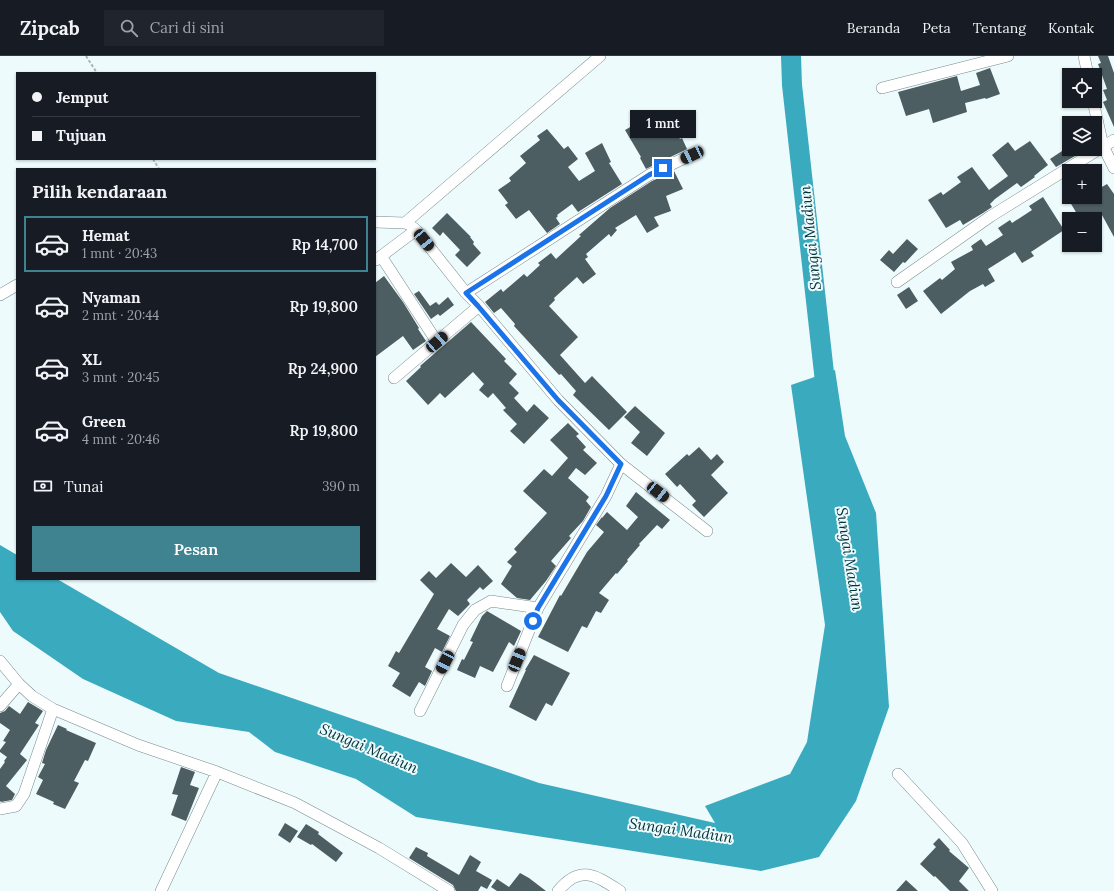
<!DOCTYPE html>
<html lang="id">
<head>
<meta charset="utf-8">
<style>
  :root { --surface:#171b24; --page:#20242c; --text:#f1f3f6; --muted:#9ea1a6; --line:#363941; --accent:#3f8391 }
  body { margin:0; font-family:Lora,serif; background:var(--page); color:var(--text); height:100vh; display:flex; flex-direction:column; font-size:15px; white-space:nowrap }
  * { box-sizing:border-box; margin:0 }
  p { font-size:13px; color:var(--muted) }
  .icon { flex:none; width:22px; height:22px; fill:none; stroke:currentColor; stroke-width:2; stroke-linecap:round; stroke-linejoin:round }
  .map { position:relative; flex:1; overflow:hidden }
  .drawer { position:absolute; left:16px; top:112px; width:360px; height:412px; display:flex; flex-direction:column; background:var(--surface); border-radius:0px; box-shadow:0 1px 3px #0004 }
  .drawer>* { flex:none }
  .banner { position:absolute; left:16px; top:16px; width:360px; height:88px; border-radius:0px; box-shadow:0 1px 3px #0004; display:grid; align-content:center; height:88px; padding:0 16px; background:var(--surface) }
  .fabs { position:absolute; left:1062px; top:12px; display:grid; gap:8px }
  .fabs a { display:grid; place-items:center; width:40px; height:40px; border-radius:0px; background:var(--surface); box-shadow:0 1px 3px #0004; font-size:20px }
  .end { position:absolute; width:18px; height:18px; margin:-9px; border:5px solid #1a73e8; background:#fff; box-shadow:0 0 0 2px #fff }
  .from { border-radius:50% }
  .bubble { position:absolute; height:28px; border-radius:0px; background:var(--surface); box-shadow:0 1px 3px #0004; font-size:13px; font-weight:600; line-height:28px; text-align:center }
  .car { position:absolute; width:12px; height:24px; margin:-12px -6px; border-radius:5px; box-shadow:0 0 3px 1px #0007; background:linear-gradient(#222 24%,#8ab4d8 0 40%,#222 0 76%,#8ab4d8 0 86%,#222 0) }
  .banner b { display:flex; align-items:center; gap:14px; height:38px; font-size:15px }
  .banner b+b { border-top:1px solid var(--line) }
  .banner i { width:10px; height:10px; background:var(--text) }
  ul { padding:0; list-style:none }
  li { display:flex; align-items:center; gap:12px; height:56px; margin:0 8px 6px; padding:0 8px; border:2px solid transparent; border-radius:0px }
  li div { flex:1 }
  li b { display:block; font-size:15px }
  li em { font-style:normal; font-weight:600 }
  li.on { border-color:var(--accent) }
  li>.icon { width:36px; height:36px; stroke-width:1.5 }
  h2 { padding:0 16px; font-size:18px; line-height:48px }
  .pay { display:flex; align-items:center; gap:10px; height:44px; padding:0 16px; font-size:15px }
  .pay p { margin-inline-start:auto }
  .button { display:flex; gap:8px; margin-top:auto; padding:8px 16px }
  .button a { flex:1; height:46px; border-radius:0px; background:var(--accent); color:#fff; font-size:16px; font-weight:600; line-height:46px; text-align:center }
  header { display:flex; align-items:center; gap:24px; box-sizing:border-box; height:56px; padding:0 20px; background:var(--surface); border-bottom:1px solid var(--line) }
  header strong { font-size:19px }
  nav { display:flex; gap:22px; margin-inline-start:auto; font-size:14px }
  .search { width:280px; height:36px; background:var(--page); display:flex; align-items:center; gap:10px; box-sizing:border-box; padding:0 14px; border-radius:0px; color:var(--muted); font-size:15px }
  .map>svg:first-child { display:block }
  .water { fill:#3aaabf }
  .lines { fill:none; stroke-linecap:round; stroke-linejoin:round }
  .river { stroke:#3aaabf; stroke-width:20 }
  .building { fill:#4d5e62 }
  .street-casing { stroke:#788a8e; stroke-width:12 }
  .path { stroke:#aab5b7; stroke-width:2; stroke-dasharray:3 2; stroke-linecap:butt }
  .street { stroke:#fff; stroke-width:11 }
  .route { stroke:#1a73e8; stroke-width:5 }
  .labels { text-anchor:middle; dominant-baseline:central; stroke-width:4; stroke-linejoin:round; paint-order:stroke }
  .water-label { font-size:15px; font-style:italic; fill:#00333c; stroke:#eefbfd }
</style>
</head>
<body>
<header>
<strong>Zipcab</strong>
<div class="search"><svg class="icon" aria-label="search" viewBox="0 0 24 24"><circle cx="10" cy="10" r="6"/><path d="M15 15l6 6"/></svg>Cari di sini</div>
<nav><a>Beranda</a><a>Peta</a><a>Tentang</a><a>Kontak</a></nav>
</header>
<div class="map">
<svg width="1114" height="835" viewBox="0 0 1114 835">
  <rect width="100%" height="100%" fill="#eefbfd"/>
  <!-- water -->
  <path class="water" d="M835 314 845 380 876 457 889 651 856 745 819 801 761 815 416 761 356 723 275 696 249 676 176 665 83 623 13 575 0 556V489L17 499V523H57L219 617 539 727 715 767 705 750 790 718 807 686 825 569 791 329Z"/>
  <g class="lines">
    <!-- river -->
    <path class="river" d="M791 0 792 29 827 344"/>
  </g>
  <!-- building -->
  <path class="building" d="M1098 0H1108L1114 17V71L1103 46 1107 44 1103 34 1107 33 1098 8 1101 7Z
    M990 12 1000 38 986 43 985 42 965 47 967 56 933 67 929 53 906 60 898 36 957 20 961 35 980 29 976 17Z
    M666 55 680 83 682 82 687 93 646 113 640 102 641 101 625 74 641 65 642 66 656 59 657 60Z
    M547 73 564 93 568 90 578 103 568 111 579 125 595 115 585 97 602 87 611 106 609 107 622 128 578 156 572 148 557 159 558 160 556 162 560 168 547 177 529 154 516 163 505 149 508 147 498 134 511 125 509 122 526 107 520 100 540 84 537 80Z
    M1030 85 1048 109 1034 120 1035 121 1021 131 1017 127 995 143 990 148 992 151 983 157 963 169 960 164 946 172 928 144 941 136 943 139 961 126 957 121 972 111 989 134 1008 120 992 99 1008 86 1015 95Z
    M1068 91 1075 100 1056 111 1050 103Z
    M674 115 683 133 666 140 671 155 654 161 659 170 647 177 636 159 615 172 617 174 611 181 609 178 586 198 588 201 585 203 596 218 583 228 577 221 554 242 555 244 549 250 578 281 560 299 585 327 592 320 627 356 609 374 573 339 576 335 561 318 559 319 514 270 515 268 501 252 494 257 485 246 501 233 503 236 524 218 527 221 540 209 538 207 551 197 556 203 581 180 579 179 610 152 652 125Z
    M1107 128 1114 138V181L1102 159 1094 163H1080L1067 141H1095V135Z
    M1043 141 1064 174 1031 196 1034 200 1022 207 1015 196 988 213 995 225 985 231 983 228 970 235 941 258 923 235 940 222 942 224 955 213 951 206 973 194 971 190 981 183 986 190 1003 179 998 172 1010 164 1012 167 1032 154 1029 150Z
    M447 157 471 181H470L474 186 473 188 481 197 467 211 455 199 460 194 443 176 440 180 432 172Z
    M907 183 918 193 905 207 903 206 894 216 880 204 889 194 893 198Z
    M384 220 403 246 419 272 418 273 426 285 413 294 403 280 375 301V227Z
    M909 231 918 245 906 253 897 239Z
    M419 235 430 250 436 246 439 249 448 241 454 249 440 260 438 258 431 263 414 238Z
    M471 266 506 303 504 305 517 318 509 327 519 337 514 342 527 356 534 348 549 362 524 388 510 375 517 368 503 354 506 352 493 337 488 342 479 334 484 328 473 316 445 342 440 337 428 349 406 325 421 311 420 310Z
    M635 350 665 377 647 400 631 387 640 376 624 361Z
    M568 367 579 378 576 380 586 391 583 394 597 407 585 419 576 412 568 422 589 441 586 445 591 451 583 465 569 480 571 482 551 505 556 510 546 525 530 544 517 542 501 528 512 510 507 506 517 496 514 493 547 457 523 435 544 413 552 420 568 402 550 384Z
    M699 391 711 404 717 398 724 406 711 419 728 437 704 461 692 449 696 445 680 428 677 431 665 418 687 398 689 400Z
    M636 436 670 464 662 473 657 469 639 488 640 489 627 504 628 505 617 518 616 517 599 537 609 544 601 557 596 555 587 572 582 570 568 596 538 581 560 539 561 540 587 496 604 476 596 469 602 461V462L607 456 627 474 638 461 626 450Z
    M451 507 466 521 478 509 493 525 483 534 480 531 467 544 470 548 458 560 449 553 437 573 450 580 442 596 435 592 425 611 432 615 425 630 419 626 410 641 392 630 400 617 388 610 396 595 399 597 434 538 420 524 429 515 436 522Z
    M487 555 521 575 514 590 509 586 493 616 480 610 475 622 457 614 462 603 464 604 473 586 470 585 482 560Z
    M534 599 570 617 552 650 546 647 536 665 509 651 526 614H525Z
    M28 646 43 655 35 667 39 669 20 698 27 704 6 730 15 738 12 744 1 746 0 745V713L5 706 4 705 7 701 0 696V694L6 686 3 685 10 674 0 667V657L5 655 9 650 20 658Z
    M58 669 67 673 66 674 96 687 88 705 85 704 74 725 79 727 65 753 53 748 54 746 36 738 43 724 38 721 45 708 42 707 46 694Z
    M181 711 195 716 190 729 199 732 186 765 171 759 178 739 172 738Z
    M285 767 298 775 290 787 278 779Z
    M306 768 319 776 318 778 343 797 336 806 312 788 311 789 297 781Z
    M939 782 950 794 949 795 969 812 959 825 969 835H950L935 820 934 821 920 808 936 791 933 788Z
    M416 791 428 797 427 800 459 819 470 799 481 806 476 815 492 824 487 833 481 830 478 835H456L453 829 409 802Z
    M520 817 529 822 546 835H497L491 831 497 823 509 831Z
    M906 824 918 835H896Z"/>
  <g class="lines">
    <!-- street casing -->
    <g class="street-casing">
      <path id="street" d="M1084 0 1088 19
        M882 32 1008 0
        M1093 45 1103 90 1114 112
        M375 166 405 167 600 0
        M405 167 410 169 416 174 466 237 479 250 558 344 621 408 606 440 538 552 507 630
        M381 200 437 286
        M376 204 416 174
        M897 226 991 160 1114 84
        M466 237 649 119 691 99
        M0 239 17 229
        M394 322 479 250
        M621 408 707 475
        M0 605 19 628 32 640 53 653 138 689 217 716 295 747 379 792 449 835
        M0 650 19 628
        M420 655 463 569 475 554 491 545 538 552
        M898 718 962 787 992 835
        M0 753 16 750 24 738 53 653
        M161 835 217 716
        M558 835C580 808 595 819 620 835"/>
    </g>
    <!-- path -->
    <path class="path" d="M86 0 97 17
      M153 103 159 113"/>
    <!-- street -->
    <use href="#street" class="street"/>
  </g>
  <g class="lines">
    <!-- route -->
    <path class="route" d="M533 565 538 552 606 440 621 408 558 344 478 250 466 237 649 119 663 112"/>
  </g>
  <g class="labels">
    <!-- water labels -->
    <g class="water-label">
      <text transform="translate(810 182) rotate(-96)">Sungai Madiun</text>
      <text transform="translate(850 503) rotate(81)">Sungai Madiun</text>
      <text transform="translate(369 692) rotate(23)">Sungai Madiun</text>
      <text transform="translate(681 774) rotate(8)">Sungai Madiun</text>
    </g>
  </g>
</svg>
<div class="fabs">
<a><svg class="icon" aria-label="locate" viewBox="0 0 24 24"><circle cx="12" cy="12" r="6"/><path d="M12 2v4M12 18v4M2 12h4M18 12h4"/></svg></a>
<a><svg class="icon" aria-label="layers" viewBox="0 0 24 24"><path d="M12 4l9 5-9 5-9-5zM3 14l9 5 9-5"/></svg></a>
<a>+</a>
<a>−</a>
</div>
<i class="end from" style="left:533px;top:565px"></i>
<i class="end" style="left:663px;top:112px"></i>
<div class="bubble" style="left:630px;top:54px;width:66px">1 mnt</div>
<i class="car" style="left:692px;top:99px;rotate:245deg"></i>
<i class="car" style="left:424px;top:184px;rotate:141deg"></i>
<i class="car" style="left:437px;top:286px;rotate:49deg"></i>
<i class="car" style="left:658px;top:436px;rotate:128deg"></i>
<i class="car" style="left:517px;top:604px;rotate:22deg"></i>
<i class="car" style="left:445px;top:606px;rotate:207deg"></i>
<div class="banner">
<b><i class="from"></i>Jemput</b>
<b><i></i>Tujuan</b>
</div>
<section class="drawer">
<h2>Pilih kendaraan</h2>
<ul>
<li class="on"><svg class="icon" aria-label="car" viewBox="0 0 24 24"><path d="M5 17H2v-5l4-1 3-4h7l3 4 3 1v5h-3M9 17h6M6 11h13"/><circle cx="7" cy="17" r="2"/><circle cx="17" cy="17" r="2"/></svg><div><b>Hemat</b><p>1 mnt · 20:43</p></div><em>Rp 14,700</em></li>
<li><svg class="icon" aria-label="car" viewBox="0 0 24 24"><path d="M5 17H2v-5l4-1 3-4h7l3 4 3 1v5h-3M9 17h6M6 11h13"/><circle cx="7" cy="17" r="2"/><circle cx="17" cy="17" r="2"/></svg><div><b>Nyaman</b><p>2 mnt · 20:44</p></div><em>Rp 19,800</em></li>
<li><svg class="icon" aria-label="car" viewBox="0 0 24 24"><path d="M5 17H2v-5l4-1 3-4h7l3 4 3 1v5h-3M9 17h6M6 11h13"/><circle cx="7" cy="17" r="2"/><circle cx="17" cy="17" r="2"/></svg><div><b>XL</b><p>3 mnt · 20:45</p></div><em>Rp 24,900</em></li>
<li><svg class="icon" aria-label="car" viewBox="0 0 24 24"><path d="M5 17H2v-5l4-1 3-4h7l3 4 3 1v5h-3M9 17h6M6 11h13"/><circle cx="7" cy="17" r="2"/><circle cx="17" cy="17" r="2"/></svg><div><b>Green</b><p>4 mnt · 20:46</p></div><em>Rp 19,800</em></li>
</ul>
<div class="pay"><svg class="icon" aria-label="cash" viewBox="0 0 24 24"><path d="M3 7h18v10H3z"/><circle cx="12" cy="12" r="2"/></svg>Tunai<p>390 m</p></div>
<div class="button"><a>Pesan</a></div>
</section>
</div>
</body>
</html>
